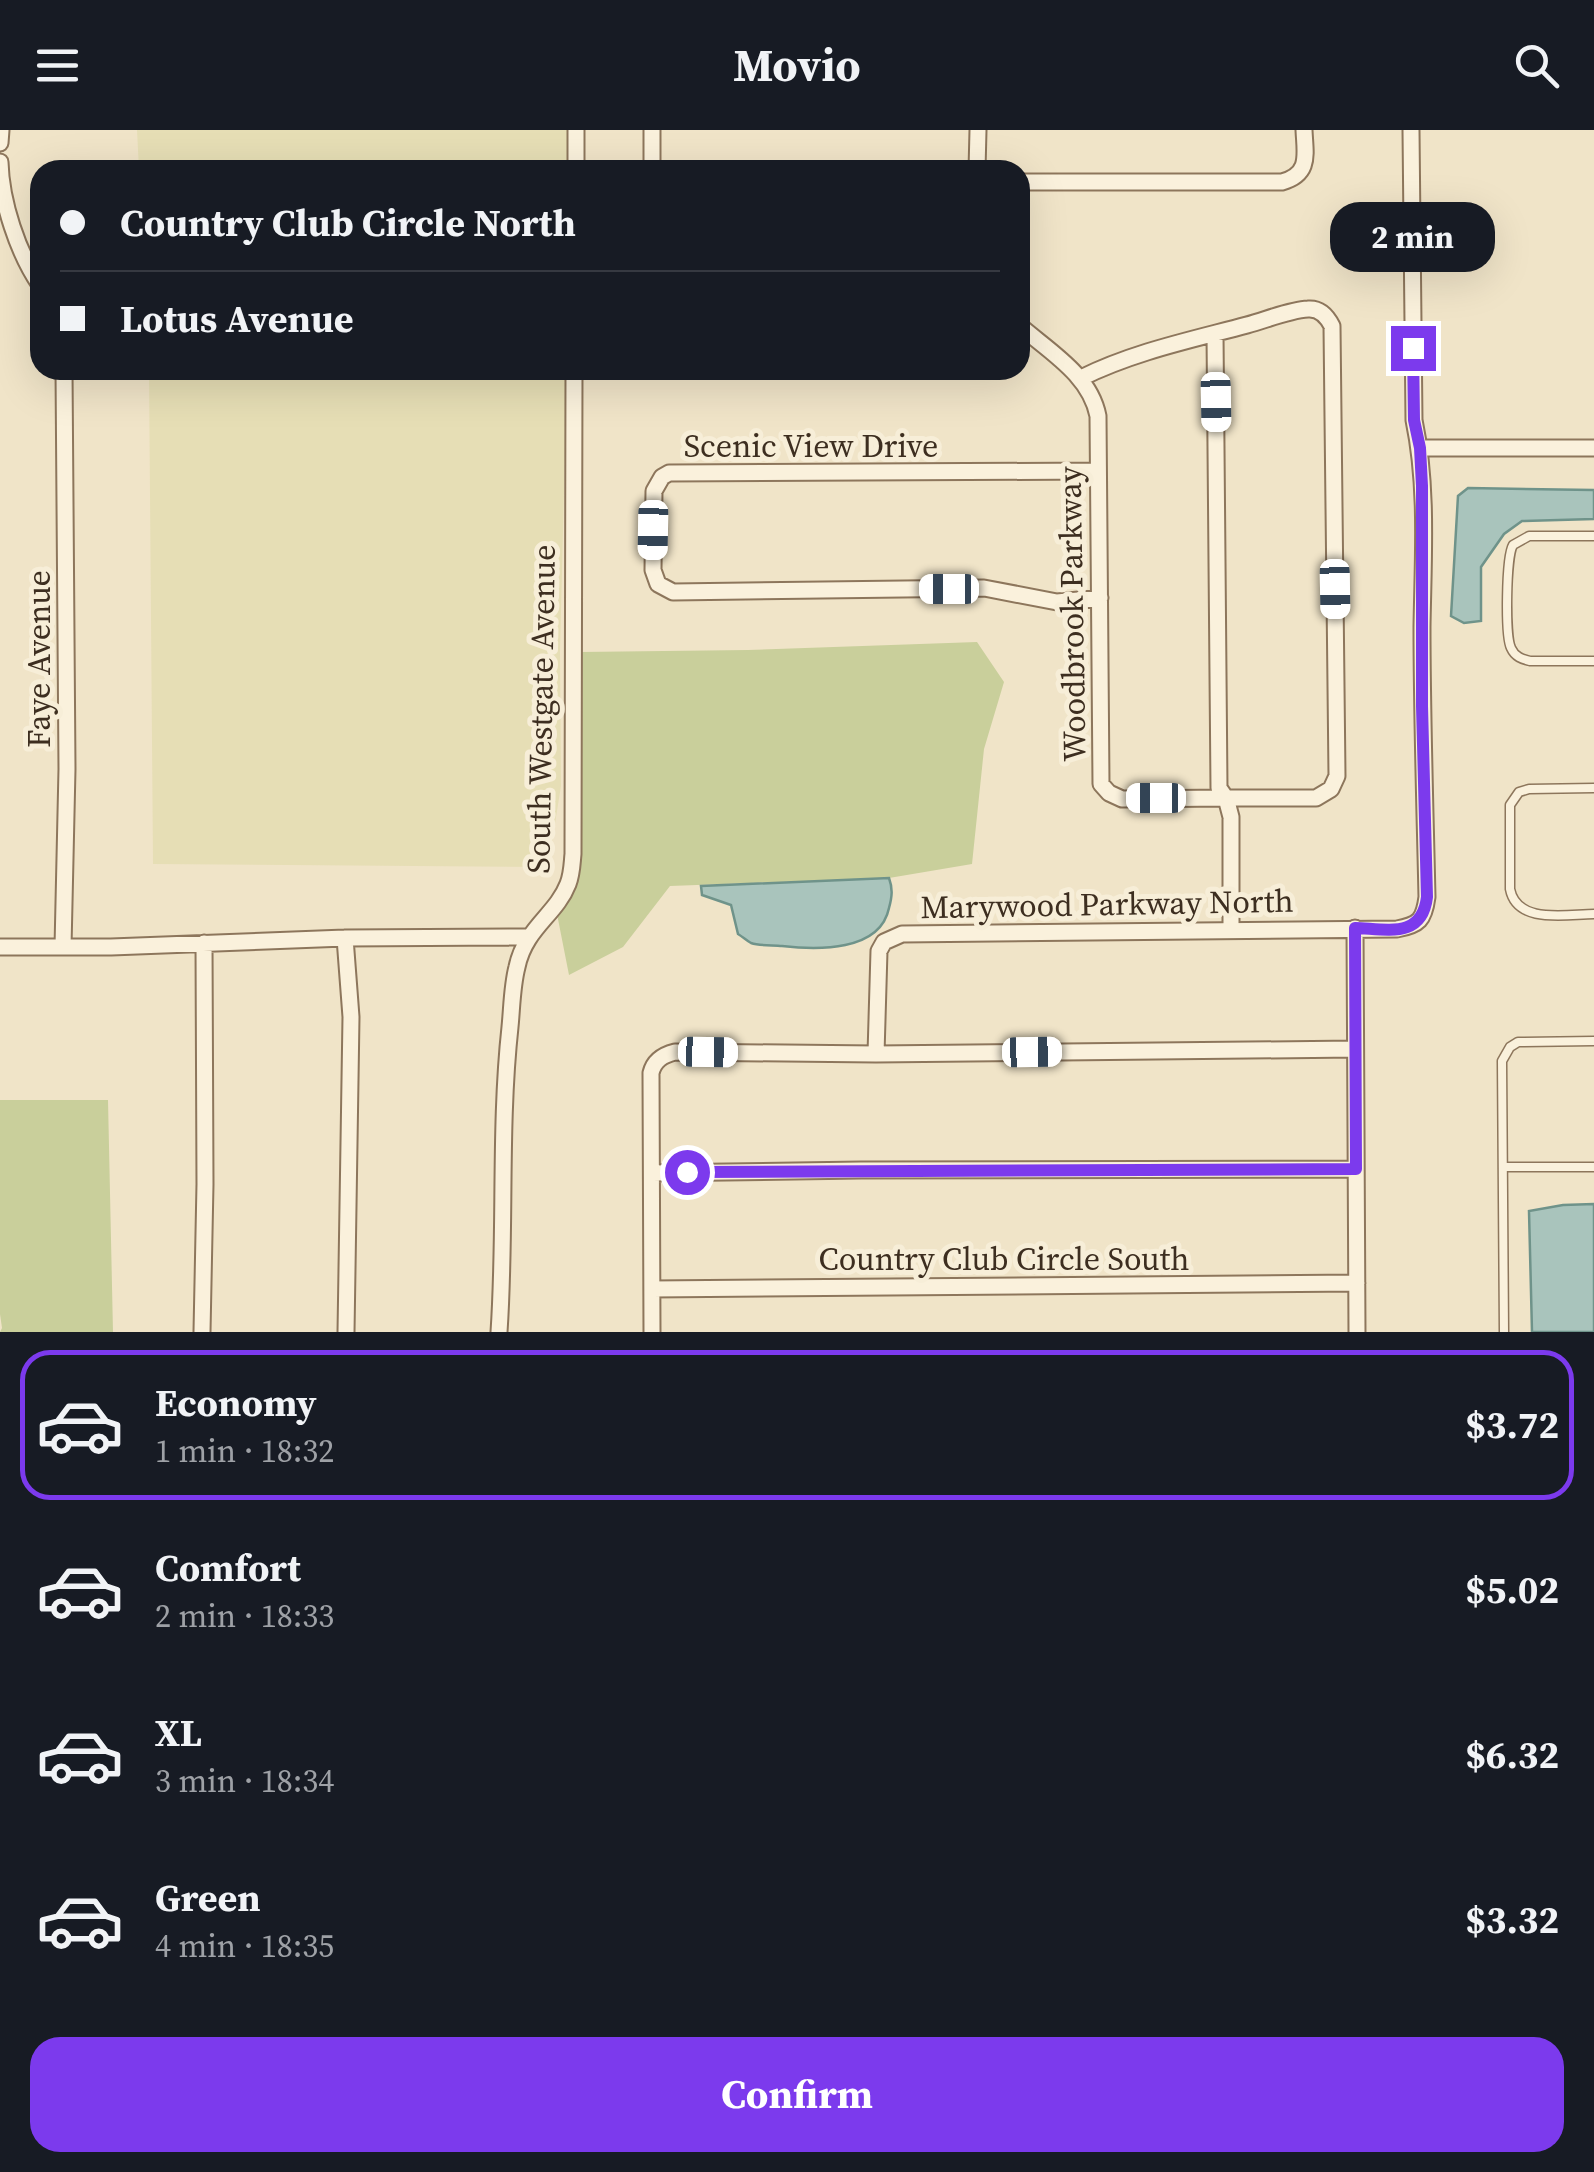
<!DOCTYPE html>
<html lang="en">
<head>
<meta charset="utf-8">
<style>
  :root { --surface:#171b24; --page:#242831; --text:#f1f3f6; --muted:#9ea1a6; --line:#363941; --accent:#7c3aed }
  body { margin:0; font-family:"Source Serif 4",serif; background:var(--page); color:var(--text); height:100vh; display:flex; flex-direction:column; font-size:38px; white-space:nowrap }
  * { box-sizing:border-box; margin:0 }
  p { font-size:32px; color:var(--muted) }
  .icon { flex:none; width:55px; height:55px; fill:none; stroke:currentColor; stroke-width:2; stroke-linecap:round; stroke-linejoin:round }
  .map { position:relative; height:1202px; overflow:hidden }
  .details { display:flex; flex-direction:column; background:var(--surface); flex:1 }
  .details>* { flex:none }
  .top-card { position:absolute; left:30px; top:30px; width:1000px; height:220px; border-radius:30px; box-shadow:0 10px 40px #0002; display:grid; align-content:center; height:220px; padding:0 30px; background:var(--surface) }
  .end { position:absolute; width:45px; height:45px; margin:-22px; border:12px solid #7c3aed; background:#fff; box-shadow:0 0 0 5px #fff }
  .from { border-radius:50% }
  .bubble { position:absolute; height:70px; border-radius:30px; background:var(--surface); box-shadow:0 10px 40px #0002; font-size:32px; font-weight:700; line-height:70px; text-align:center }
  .car { position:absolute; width:30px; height:60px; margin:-30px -15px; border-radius:12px; box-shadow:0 0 8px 2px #0007; background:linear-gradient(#fff 24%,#345 0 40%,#fff 0 76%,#345 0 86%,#fff 0) }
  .top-card b { display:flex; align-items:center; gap:35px; height:95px; font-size:38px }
  .top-card b+b { border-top:2px solid var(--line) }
  .top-card i { width:25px; height:25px; background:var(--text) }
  ul { padding:18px 0 0; list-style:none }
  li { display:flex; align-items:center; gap:30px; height:150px; margin:0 20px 15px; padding:0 10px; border:5px solid transparent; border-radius:30px }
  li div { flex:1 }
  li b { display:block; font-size:38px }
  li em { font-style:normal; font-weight:700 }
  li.current { border-color:var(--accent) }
  li>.icon { width:90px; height:90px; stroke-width:1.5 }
  .cta { display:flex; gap:20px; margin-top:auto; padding:20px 30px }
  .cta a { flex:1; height:115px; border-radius:30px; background:var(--accent); color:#fff; font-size:40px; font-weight:700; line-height:115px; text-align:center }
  header { display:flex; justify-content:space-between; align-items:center; height:130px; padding:0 30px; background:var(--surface); font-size:45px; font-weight:700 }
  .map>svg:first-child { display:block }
  .farmland { fill:#e6deb5 }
  .green { fill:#c9cf9b }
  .water { fill:#a9c4bc; stroke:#6f938a; stroke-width:2.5 }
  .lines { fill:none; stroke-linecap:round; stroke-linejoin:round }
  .service-casing { stroke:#8d765c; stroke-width:11 }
  .minor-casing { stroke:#8d765c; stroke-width:19 }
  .service { stroke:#faf1dc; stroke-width:8 }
  .minor { stroke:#faf1dc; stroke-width:15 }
  .route { stroke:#7c3aed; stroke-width:12 }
  .labels { text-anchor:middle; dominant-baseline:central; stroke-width:10; stroke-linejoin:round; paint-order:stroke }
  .street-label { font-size:32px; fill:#3d2e20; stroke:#f7eed8 }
</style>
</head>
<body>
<header><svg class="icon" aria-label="menu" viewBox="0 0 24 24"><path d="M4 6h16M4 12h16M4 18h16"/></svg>Movio<svg class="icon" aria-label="search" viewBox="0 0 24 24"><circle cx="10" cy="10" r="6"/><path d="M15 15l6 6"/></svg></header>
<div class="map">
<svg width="1594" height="1202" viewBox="0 0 1594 1202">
  <rect width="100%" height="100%" fill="#f0e4c8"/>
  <!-- farmland -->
  <path class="farmland" d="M137 0H569V40H139Z
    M149 240H567L560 522 561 656 548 737 153 734Z"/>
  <!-- green -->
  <path class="green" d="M977 512 1004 552 984 619 972 734 889 748 670 756 623 817 569 845 557 784 574 760 580 725V522L748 520Z
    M0 970H108L113 1202H0L2 1198 0 1184Z"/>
  <!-- water -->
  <path class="water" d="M1468 358 1594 360V389L1522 391 1504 404 1481 437V491L1464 493 1451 486 1458 366Z
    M889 748C893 759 892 767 889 778 880 822 817 820 782 816 773 815 760 816 751 813 747 811 743 807 738 804L731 775 702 765 701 756Z
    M1594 1074V1202H1532L1529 1081 1563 1075Z"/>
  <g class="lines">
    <!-- service casing -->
    <g class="service-casing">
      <path id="service" d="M1594 406H1529L1513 415C1506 427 1505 506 1511 518 1515 527 1522 529 1530 531H1594
        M1594 658 1529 659 1519 662 1510 675V759C1517 795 1567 784 1594 784
        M1503 1037H1594
        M1504 1202 1502 931 1510 917 1518 912 1594 911"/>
    </g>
    <!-- minor casing -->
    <g class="minor-casing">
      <path id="minor" d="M576 0V40
        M0 13 1 0
        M0 32C1 72 18 123 40 155
        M652 40V0
        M977 40 978 0
        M1020 52H1282C1311 44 1305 24 1304 0
        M1020 196C1050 222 1090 245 1098 286L1101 654 1109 663 1122 669 1226 668 1231 687V800
        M1081 248C1133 222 1191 210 1247 195 1266 190 1289 180 1308 179 1320 178 1327 186 1332 196L1337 646 1331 659 1316 668H1226L1219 658 1215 204
        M1420 318H1594
        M1098 341 669 343 662 347 654 361 653 440 658 454 673 462 984 458 1057 472 1100 468
        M1355 798 1357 1202
        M345 808 351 887 346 1202
        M0 817H111L345 808 529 807
        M63 817 67 639 64 240
        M876 924 879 821 884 812 902 804 1397 799C1419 795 1424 790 1427 767 1425 677 1422 587 1422 497 1423 429 1428 357 1414 290L1411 0
        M652 1043 861 1040 1356 1039
        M652 1159 1357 1153
        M202 1202 205 1054 204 813
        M499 1202C506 1100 499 998 510 897 512 877 512 856 517 837 525 798 556 785 568 754 572 744 572 734 573 724L574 240
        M652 1202 651 943C654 930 663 925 675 922L876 924 1355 919"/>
    </g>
    <!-- service -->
    <use href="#service" class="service"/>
    <!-- minor -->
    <use href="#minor" class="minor"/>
  </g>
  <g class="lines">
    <!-- route -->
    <path class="route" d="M687 1042 1356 1039 1355 798C1387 799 1422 809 1427 767L1422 576V356L1420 318 1414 290 1413 218"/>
  </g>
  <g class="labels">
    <!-- street labels -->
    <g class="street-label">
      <text x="811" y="316">Scenic View Drive</text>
      <text transform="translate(1072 484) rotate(-91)">Woodbrook Parkway</text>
      <text transform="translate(39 529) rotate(-90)">Faye Avenue</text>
      <text transform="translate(541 579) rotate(-89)">South Westgate Avenue</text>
      <text transform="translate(1107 774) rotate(-1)">Marywood Parkway North</text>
      <text x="1004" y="1129">Country Club Circle South</text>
    </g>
  </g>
</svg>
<i class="end from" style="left:687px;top:1042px"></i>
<i class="end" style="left:1413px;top:218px"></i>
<div class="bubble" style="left:1330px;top:72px;width:165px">2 min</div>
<i class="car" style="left:1216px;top:272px;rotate:179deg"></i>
<i class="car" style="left:653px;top:400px;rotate:181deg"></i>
<i class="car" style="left:949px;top:459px;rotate:270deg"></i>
<i class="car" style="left:1335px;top:459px;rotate:179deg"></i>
<i class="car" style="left:1156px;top:668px;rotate:270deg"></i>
<i class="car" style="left:708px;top:922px;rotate:91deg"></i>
<i class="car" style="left:1032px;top:922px;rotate:89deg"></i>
<div class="top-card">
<b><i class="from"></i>Country Club Circle North</b>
<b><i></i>Lotus Avenue</b>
</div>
</div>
<section class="details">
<ul>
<li class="current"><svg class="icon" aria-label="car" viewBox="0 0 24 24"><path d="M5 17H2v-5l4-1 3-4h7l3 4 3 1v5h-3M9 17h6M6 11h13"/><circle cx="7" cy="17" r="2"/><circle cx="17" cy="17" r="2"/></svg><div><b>Economy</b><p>1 min · 18:32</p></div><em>$3.72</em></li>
<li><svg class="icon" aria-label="car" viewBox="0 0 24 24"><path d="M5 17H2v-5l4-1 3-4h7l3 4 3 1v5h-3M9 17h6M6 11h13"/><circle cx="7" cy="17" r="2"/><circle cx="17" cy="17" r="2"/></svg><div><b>Comfort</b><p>2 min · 18:33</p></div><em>$5.02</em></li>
<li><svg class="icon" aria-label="car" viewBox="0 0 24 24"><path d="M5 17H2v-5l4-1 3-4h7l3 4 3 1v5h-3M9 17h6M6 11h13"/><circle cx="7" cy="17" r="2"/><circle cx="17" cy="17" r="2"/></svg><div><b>XL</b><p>3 min · 18:34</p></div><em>$6.32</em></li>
<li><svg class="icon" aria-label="car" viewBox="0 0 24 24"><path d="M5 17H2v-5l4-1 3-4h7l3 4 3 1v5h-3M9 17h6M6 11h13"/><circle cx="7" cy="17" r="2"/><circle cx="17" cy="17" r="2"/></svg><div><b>Green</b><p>4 min · 18:35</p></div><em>$3.32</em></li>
</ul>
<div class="cta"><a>Confirm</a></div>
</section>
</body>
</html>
